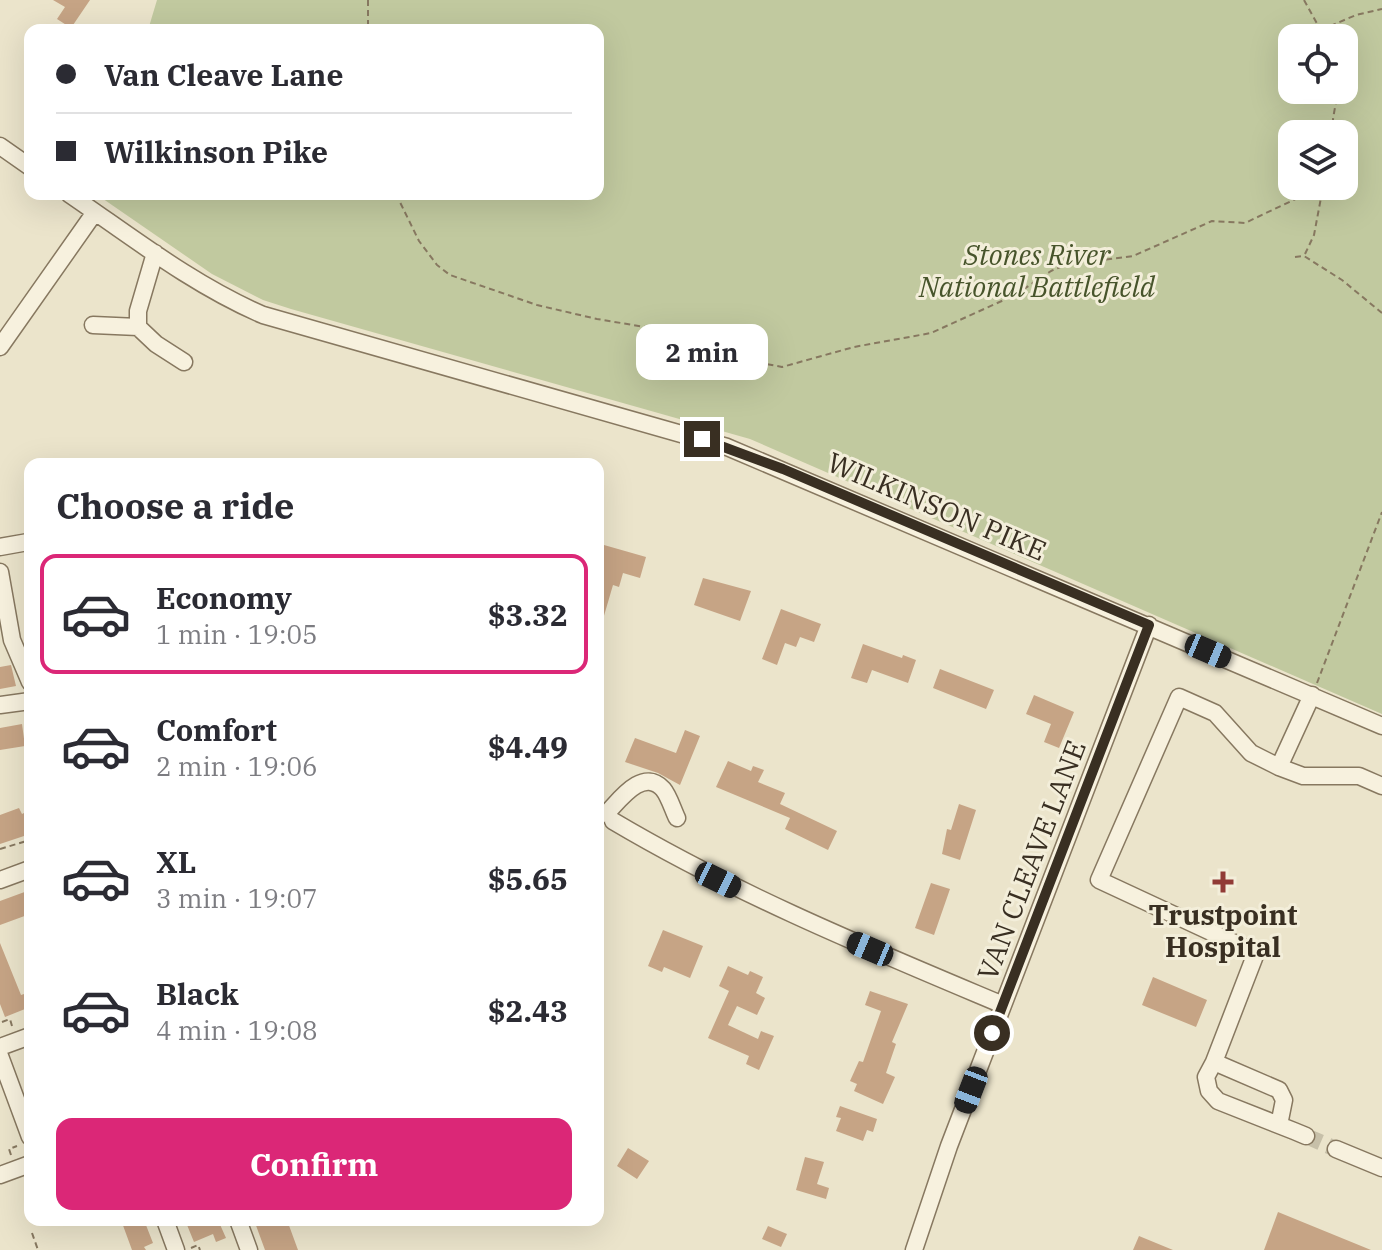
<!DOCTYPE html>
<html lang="en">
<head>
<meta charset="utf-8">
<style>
  :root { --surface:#fff; --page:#f2f2f3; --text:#2b2b33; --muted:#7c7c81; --line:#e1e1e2; --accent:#db2777 }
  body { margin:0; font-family:"IBM Plex Serif",serif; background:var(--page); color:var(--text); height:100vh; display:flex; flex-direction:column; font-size:30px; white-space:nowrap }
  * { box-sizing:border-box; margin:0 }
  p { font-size:26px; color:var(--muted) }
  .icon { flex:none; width:44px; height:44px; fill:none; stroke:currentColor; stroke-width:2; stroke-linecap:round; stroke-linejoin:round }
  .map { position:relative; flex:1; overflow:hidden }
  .side { position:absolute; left:24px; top:458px; width:580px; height:768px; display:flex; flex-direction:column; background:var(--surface); border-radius:16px; box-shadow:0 8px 32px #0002 }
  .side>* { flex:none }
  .hud { position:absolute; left:24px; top:24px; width:580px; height:176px; border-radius:16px; box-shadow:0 8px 32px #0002; display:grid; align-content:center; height:176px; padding:0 32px; background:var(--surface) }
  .buttons { position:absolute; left:1278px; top:24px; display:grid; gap:16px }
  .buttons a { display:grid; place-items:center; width:80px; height:80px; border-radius:16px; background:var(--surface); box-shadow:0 8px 32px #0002; font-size:40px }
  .end { position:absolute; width:36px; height:36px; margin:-18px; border:10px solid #392f22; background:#fff; box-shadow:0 0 0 4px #fff }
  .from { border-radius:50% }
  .bubble { position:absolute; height:56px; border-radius:16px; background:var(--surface); box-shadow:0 8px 32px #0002; font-size:26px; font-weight:700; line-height:56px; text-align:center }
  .car { position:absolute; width:24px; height:48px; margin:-24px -12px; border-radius:10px; box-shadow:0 0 6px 2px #0007; background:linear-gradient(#222 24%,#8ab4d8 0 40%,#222 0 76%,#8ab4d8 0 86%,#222 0) }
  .hud b { display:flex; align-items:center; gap:28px; height:76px; font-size:30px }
  .hud b+b { border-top:2px solid var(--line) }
  .hud i { width:20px; height:20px; background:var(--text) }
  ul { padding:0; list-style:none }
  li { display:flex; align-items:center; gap:24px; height:120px; margin:0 16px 12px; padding:0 16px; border:4px solid transparent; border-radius:16px }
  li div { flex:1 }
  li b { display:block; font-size:30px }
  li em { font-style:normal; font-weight:700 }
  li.selected { border-color:var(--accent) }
  li>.icon { width:72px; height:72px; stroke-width:1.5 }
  h2 { padding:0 32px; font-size:36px; line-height:96px }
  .action { display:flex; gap:16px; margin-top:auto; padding:16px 32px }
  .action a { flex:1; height:92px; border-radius:16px; background:var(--accent); color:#fff; font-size:32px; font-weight:700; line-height:92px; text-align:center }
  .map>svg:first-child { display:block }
  .green { fill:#c1c99f; fill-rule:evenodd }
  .building { fill:#c6a485 }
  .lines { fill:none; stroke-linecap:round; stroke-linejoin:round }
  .minor-tunnel { stroke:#c7c0a9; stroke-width:16; stroke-dasharray:16 8; stroke-linecap:butt }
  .minor-casing { stroke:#877860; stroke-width:19 }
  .path { stroke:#877860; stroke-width:2; stroke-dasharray:6 4; stroke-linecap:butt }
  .minor { stroke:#f7f1de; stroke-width:16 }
  .route { stroke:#392f22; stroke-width:10 }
  .poi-dot { fill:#913b36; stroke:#f3eeda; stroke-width:3 }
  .labels { text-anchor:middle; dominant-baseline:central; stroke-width:6; stroke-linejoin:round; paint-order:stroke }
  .park-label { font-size:28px; font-style:italic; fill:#47542b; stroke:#f3eeda }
  .street-label { font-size:28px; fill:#392f22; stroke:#f3eeda }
  .poi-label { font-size:28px; font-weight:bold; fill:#392f22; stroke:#f3eeda }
</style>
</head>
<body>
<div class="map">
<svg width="1382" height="1250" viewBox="0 0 1382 1250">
  <rect width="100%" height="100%" fill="#ebe4cb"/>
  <!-- green -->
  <path class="green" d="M157 0H1382V714L750 439 291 309 263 300 212 274 96 194H598V30H148ZM1292 38H1344V90H1292ZM1292 134H1344V186H1292Z"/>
  <!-- building -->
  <path class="building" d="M53 0H90L71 28 57 19 65 7Z
    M604 545 646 557 640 578 623 573 619 587 613 585 601 626H598V565Z
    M703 578 751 591 740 621 694 605Z
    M781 609 821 624 814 642 800 637 796 647 785 643 777 665 762 659Z
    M863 644 902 658 903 655 916 660 908 683 872 670 867 683 851 678Z
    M11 665 16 686 0 689V667Z
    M940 669 994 690 986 709 933 688Z
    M1034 695 1074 712 1059 748 1044 742 1051 724 1026 714Z
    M22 724 25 746 0 750V728Z
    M685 730 700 736 680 785 658 773 625 762 635 738 676 753Z
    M728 761 751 771 753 766 764 770 758 782 785 793 780 804 837 831 828 850 785 829 790 818 716 787Z
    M959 804 976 810 960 860 942 854 947 829 951 830Z
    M19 808 22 814 30 810V834L0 844V815Z
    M931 883 950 889 934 935 915 928Z
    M30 890V914L0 925V901Z
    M663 930 703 946 690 978 664 967 662 972 648 966Z
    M0 943 21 995 30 992V1007L5 1017 0 1004Z
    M728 966 748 975 750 971 763 977 756 993 765 998 757 1015 737 1006 728 1025 758 1039 761 1031 774 1036 759 1070 746 1064 749 1056 708 1038 729 991 719 986Z
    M1153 977 1207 1000 1196 1027 1142 1005Z
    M870 991 908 1004 892 1042 896 1044 886 1073 895 1077 883 1104 854 1091 857 1084 850 1081 859 1061 863 1062 881 1011 865 1005Z
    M840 1106 877 1119 873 1132 867 1130 863 1141 836 1131 841 1118 836 1117Z
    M628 1148 649 1161 637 1179 617 1166Z
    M805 1157 824 1162 817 1184 829 1188 826 1199 796 1190Z
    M1278 1212 1371 1250H1264Z
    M121 1220H144L153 1243 144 1247 146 1250H132Z
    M185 1220H218L226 1238 216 1242 213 1234 194 1242Z
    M254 1220H287L298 1250H265Z
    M768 1226 787 1234 781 1247 762 1239Z
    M1139 1236 1173 1250H1133Z"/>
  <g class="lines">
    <!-- minor-tunnel -->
    <path class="minor-tunnel" d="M1306 1136 1336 1149"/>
    <!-- minor casing -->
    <g class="minor-casing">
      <path id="minor" d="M0 146 30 167
        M69 194C132 237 193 285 263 315L727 447 1382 726
        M155 253 138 311V327L156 344 184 362
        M93 325 138 327
        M0 347 95 212
        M0 547 28 542
        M0 572 12 640 30 682
        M1312 695 1279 767 1303 776H1359L1382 786
        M0 705 30 701
        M606 814C619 801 642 767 663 789 669 796 673 810 677 818
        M613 821C738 895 870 949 1003 1005
        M0 880 30 869
        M0 1047 30 1036
        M0 1056 30 1137
        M1214 1062 1256 953 1099 880 1179 697 1215 713 1251 753 1279 767
        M1279 1125 1284 1100 1279 1090 1214 1062 1206 1077 1209 1091 1218 1101 1294 1131 1306 1136
        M1336 1149 1382 1168
        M0 1175 30 1164
        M165 1220 176 1250
        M238 1220 249 1250
        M914 1250 949 1146 1149 625"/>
    </g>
    <!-- path -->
    <path class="path" d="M368 0V30
      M1304 0 1325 38
      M1321 30 1356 15 1382 9
      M1334 134 1333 119 1338 90
      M396 194 419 241 437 265 450 275 537 305 597 319 693 335 751 361 782 367 854 347 931 333 1015 295 1051 271 1065 265 1133 256 1212 221 1245 223 1323 186
      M1305 254 1314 235 1323 187
      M1295 257 1304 256 1342 280 1382 313
      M1317 683 1382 512
      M0 849 30 840
      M2 1022 10 1019 12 1026
      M11 1155 9 1149 17 1146
      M32 1233 38 1250
      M191 1248 198 1245 200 1250"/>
    <!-- minor -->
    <use href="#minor" class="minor"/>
  </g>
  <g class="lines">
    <!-- route -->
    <path class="route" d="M702 439 783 469 1149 625 992 1033"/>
  </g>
  <!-- markers -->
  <path class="poi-dot" d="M1219 870h8v8h8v8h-8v8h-8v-8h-8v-8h8z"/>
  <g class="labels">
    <!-- park labels -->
    <g class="park-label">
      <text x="1037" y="254">Stones River<tspan x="1037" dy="32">National Battlefield</tspan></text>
    </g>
    <!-- street labels -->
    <g class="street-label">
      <text transform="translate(937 506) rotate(23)">WILKINSON PIKE</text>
      <text transform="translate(1031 860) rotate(-69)">VAN CLEAVE LANE</text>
    </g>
    <!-- poi labels -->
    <g class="poi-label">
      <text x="1223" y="914">Trustpoint<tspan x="1223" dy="32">Hospital</tspan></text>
    </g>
  </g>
</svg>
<div class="buttons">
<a><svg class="icon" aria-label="locate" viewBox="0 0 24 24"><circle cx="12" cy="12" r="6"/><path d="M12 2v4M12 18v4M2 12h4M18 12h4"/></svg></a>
<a><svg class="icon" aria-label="layers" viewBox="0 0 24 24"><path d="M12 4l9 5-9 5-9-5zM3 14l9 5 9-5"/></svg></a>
</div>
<i class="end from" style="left:992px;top:1033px"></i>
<i class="end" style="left:702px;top:439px"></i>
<div class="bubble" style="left:636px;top:324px;width:132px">2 min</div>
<i class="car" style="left:1208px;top:651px;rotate:113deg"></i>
<i class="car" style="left:718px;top:880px;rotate:116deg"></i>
<i class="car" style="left:870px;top:949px;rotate:293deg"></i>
<i class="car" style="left:971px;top:1090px;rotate:201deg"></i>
<div class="hud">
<b><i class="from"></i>Van Cleave Lane</b>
<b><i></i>Wilkinson Pike</b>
</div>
<section class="side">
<h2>Choose a ride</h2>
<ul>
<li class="selected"><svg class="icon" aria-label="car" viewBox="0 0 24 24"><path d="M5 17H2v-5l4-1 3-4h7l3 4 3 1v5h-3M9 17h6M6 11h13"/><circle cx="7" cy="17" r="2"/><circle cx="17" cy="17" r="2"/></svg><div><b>Economy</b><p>1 min · 19:05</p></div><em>$3.32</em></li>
<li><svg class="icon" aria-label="car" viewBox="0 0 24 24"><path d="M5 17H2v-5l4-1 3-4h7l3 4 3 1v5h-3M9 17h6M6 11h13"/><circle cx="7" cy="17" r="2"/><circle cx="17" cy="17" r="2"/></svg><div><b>Comfort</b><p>2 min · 19:06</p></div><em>$4.49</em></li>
<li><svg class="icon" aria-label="car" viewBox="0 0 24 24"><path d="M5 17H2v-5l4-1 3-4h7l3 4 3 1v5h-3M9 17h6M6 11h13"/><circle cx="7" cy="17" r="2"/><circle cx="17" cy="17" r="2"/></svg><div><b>XL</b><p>3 min · 19:07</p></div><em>$5.65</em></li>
<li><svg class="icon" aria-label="car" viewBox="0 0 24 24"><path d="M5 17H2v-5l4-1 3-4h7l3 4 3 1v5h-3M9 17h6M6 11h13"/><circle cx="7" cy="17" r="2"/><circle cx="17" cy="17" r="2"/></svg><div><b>Black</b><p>4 min · 19:08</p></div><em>$2.43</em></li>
</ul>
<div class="action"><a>Confirm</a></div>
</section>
</div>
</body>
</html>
